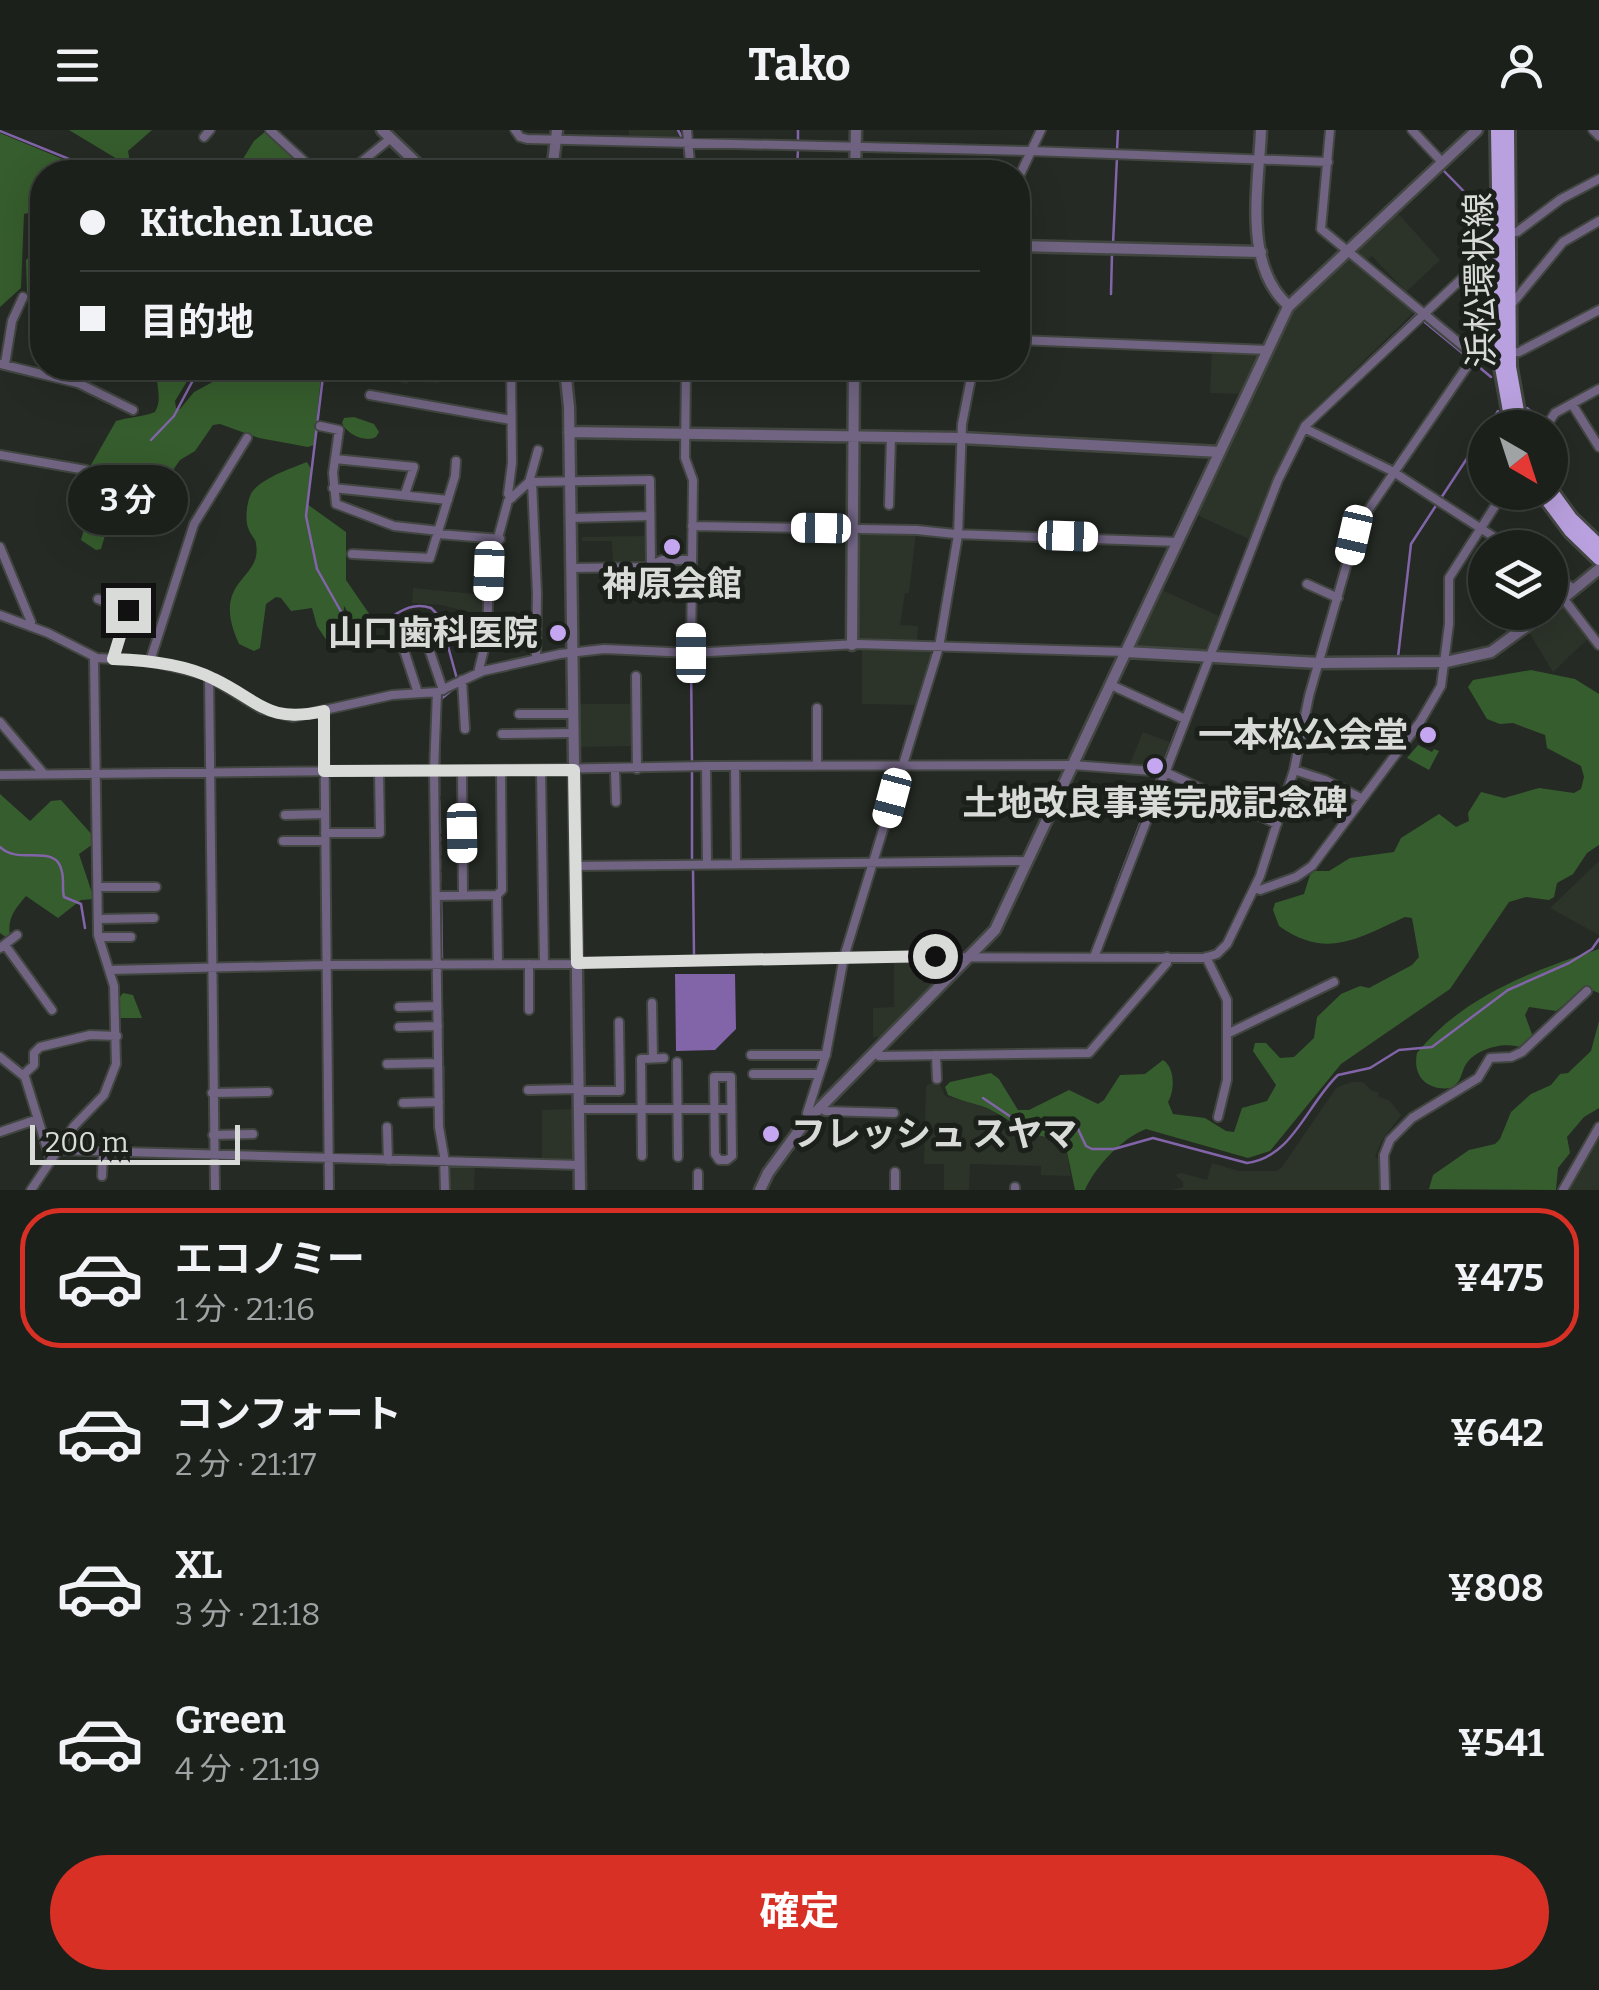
<!DOCTYPE html>
<html lang="ja">
<head>
<meta charset="utf-8">
<style>
  :root { --surface:#1c201b; --page:#292d28; --text:#f1f3f6; --muted:#a0a3a3; --line:#3a3e3a; --accent:#d93025 }
  body { margin:0; font-family:Bitter,"Noto Sans JP",serif; background:var(--page); color:var(--text); height:100vh; display:flex; flex-direction:column; font-size:38px; white-space:nowrap }
  * { box-sizing:border-box; margin:0 }
  p { font-size:32px; color:var(--muted) }
  .icon { flex:none; width:55px; height:55px; fill:none; stroke:currentColor; stroke-width:2; stroke-linecap:round; stroke-linejoin:round }
  .map { position:relative; height:1060px; overflow:hidden }
  .details { display:flex; flex-direction:column; background:var(--surface); flex:1 }
  .details>* { flex:none }
  .hud { position:absolute; left:30px; top:30px; width:1000px; height:220px; border-radius:40px; box-shadow:0 10px 40px #0002,0 0 0 2px var(--line); display:grid; align-content:center; height:220px; padding:0 50px; background:var(--surface) }
  .needle { width:65px; rotate:141deg }
  .controls { position:absolute; left:1468px; top:280px; display:grid; gap:20px }
  .controls a { display:grid; place-items:center; width:100px; height:100px; border-radius:50%; background:var(--surface); box-shadow:0 10px 40px #0002,0 0 0 2px var(--line); font-size:50px }
  .scale { position:absolute; left:30px; bottom:25px; width:210px; box-sizing:border-box; padding-left:10px; border:5px solid #d8dbd7; border-top:0; font-size:28px; line-height:35px; white-space:nowrap; color:#d8dbd7; -webkit-text-stroke:8px #1c201b; paint-order:stroke }
  .end { position:absolute; width:45px; height:45px; margin:-22px; border:12px solid #d8dbd7; background:#111; box-shadow:0 0 0 5px #111 }
  .from { border-radius:50% }
  .bubble { position:absolute; height:70px; border-radius:35px; background:var(--surface); box-shadow:0 10px 40px #0002,0 0 0 2px var(--line); font-size:32px; font-weight:700; line-height:70px; text-align:center }
  .car { position:absolute; width:30px; height:60px; margin:-30px -15px; border-radius:12px; box-shadow:0 0 8px 2px #0007; background:linear-gradient(#fff 24%,#345 0 40%,#fff 0 76%,#345 0 86%,#fff 0) }
  .hud b { display:flex; align-items:center; gap:35px; height:95px; font-size:38px }
  .hud b+b { border-top:2px solid var(--line) }
  .hud i { width:25px; height:25px; background:var(--text) }
  ul { padding:18px 0 0; list-style:none }
  li { display:flex; align-items:center; gap:30px; height:140px; margin:0 20px 15px; padding:0 30px; border:5px solid transparent; border-radius:40px }
  li div { flex:1 }
  li b { display:block; font-size:38px }
  li em { font-style:normal; font-weight:700 }
  li.current { border-color:var(--accent) }
  li>.icon { width:90px; height:90px; stroke-width:1.5 }
  .primary-button { display:flex; gap:20px; margin-top:auto; padding:20px 50px }
  .primary-button a { flex:1; height:115px; border-radius:60px; background:var(--accent); color:#fff; font-size:40px; font-weight:700; line-height:115px; text-align:center }
  header { display:flex; justify-content:space-between; align-items:center; height:130px; padding:0 50px; background:var(--surface); font-size:45px; font-weight:700 }
  .map>svg:first-child { display:block }
  .built { fill:#2c342a }
  .green { fill:#365d2d }
  .water { fill:#8264a9 }
  .lines { fill:none; stroke-linecap:round; stroke-linejoin:round }
  .stream { stroke:#8264a9; stroke-width:2.5 }
  .minor-casing { stroke:#424641; stroke-width:12 }
  .tertiary-casing { stroke:#424641; stroke-width:15 }
  .primary-casing { stroke:#424641; stroke-width:18 }
  .minor { stroke:#706482; stroke-width:8 }
  .tertiary { stroke:#706482; stroke-width:10 }
  .primary { stroke:#b9a0de; stroke-width:12 }
  .route { stroke:#d8dbd7; stroke-width:12 }
  .poi-dot { fill:#c5a7f1; stroke:#1c201b; stroke-width:4 }
  .labels { text-anchor:middle; dominant-baseline:central; stroke-width:10; stroke-linejoin:round; paint-order:stroke }
  .street-label { font-size:35px; fill:#d8dbd7; stroke:#1c201b }
  .poi-label { font-size:35px; font-weight:bold; fill:#d8dbd7; stroke:#1c201b }
</style>
</head>
<body>
<header><svg class="icon" aria-label="menu" viewBox="0 0 24 24"><path d="M4 6h16M4 12h16M4 18h16"/></svg>Tako<svg class="icon" aria-label="person" viewBox="0 0 24 24"><circle cx="12" cy="8" r="4"/><path d="M4 21q1-7 8-7t8 7"/></svg></header>
<div class="map">
<svg width="1599" height="1060" viewBox="0 0 1599 1060">
  <rect width="100%" height="100%" fill="#252a24"/>
  <!-- built -->
  <path class="built" d="M629 0H677L681 9 629 8Z
    M1395 80 1440 130 1406 162 1372 126 1365 132 1354 122Z
    M1349 126 1415 181 1302 291 1273 348 1249 409 1195 384 1292 179Z
    M1212 220 1263 223 1243 264 1210 263Z
    M406 238H436L442 239 438 253 409 250 407 254 400 252Z
    M858 402 916 403 909 463H905L900 495 918 496 917 513 858 510Z
    M648 406V433L613 434 612 411H582V407Z
    M413 458 485 465V486L441 475 412 473Z
    M1160 459 1219 486 1205 523 1134 519Z
    M1562 474 1589 508 1553 542 1528 501Z
    M862 518 933 520 918 575 862 574Z
    M577 574H634V616L578 617Z
    M1143 602 1170 612 1160 638 1129 636Z
    M1598 732 1599 733V805L1550 778Z
    M894 830H923V853H939L885 907H873V878L894 877Z
    M938 950 945 966 973 973 993 981 1004 990 1060 1008 1066 1017 1071 1046 1041 1045V1036L970 1034 969 1060H944V1034H924L926 956Z
    M1351 952H1363L1372 961 1379 962 1378 966 1390 971 1401 985 1382 1010 1375 1026 1381 1032 1383 1060H1172L1183 1057V1052L1175 1045 1181 1043 1207 1050 1212 1033 1239 1041H1276L1282 1037 1336 958Z
    M575 979 576 1032H542V980Z
    M1599 990V1060H1559Z
    M446 1033 475 1034 474 1060H446Z"/>
  <!-- green -->
  <path class="green" d="M69 0H152L128 21 130 32 127 35Z
    M266 1 308 42H202L241 32 254 11Z
    M0 3 94 42H42V80L24 84 21 158 0 177Z
    M30 126H42V164L32 165 27 162 26 130Z
    M159 238H195L175 271 176 278 180 279 194 262 222 247 230 238H322L314 315 308 317 259 308 220 294 213 295 195 321 180 330 150 373 106 402 101 419 96 420 81 410 91 374 76 361 116 291C129 287 142 287 155 282 164 266 153 254 159 238Z
    M354 287 374 294 379 302 376 307C366 313 346 304 342 293L344 288Z
    M307 332 311 339 307 374 346 402V450L370 485 364 492H354L344 476 343 494 337 499V508L327 511 317 496 312 478 291 481 281 468 276 467 266 474 260 518 254 521 239 514C209 448 263 451 256 414 256 409 250 404 249 400 244 391 247 370 252 362 262 348 292 338 307 332Z
    M1531 540 1575 549 1599 564V715L1587 723 1573 744 1557 753 1554 767 1549 770 1526 767 1509 772 1450 859 1341 934 1270 1021 1248 1028 1146 999C1122 1008 1095 1037 1085 1060H1075L1066 1017 1060 1008C1030 1009 1012 990 987 978 974 973 961 971 948 965L945 957 950 952 991 943 999 949 1018 980H1029L1069 960 1098 974 1104 970 1120 945 1145 944 1163 930C1175 937 1175 961 1168 972L1173 984 1205 988 1226 1001 1234 1002 1242 978 1267 971 1276 955 1253 921 1255 913H1266L1280 928 1294 927 1314 908 1317 887 1341 864 1360 856 1369 858 1412 835 1419 827 1412 788 1405 787C1358 808 1327 830 1279 796L1273 780 1275 773 1304 764 1310 745 1315 741H1329L1350 728 1394 722 1401 708 1439 684 1456 697 1469 691 1468 683 1481 662 1504 668 1539 658 1574 663 1581 659 1584 647 1581 636 1547 618 1545 605 1513 593 1500 594 1487 589 1468 557 1473 550Z
    M1418 615 1432 622 1434 619 1439 621 1429 640 1407 628Z
    M0 664 30 691 51 671 61 670 94 707 93 714 79 724 94 769 81 770 58 788 26 766C15 779 7 788 10 806L7 808 0 803Z
    M1599 819V863L1586 858 1556 881 1529 877 1525 885 1533 907 1523 918C1506 911 1473 918 1464 938 1460 948 1461 951 1451 958 1428 961 1412 947 1417 923 1463 866 1532 841 1599 819Z
    M123 863 133 865 142 888H120L118 870Z
    M1599 891V978L1584 987 1567 1007 1570 1023 1558 1038 1556 1060 1429 1059 1433 1045 1469 1020 1495 1014 1500 1009 1511 982 1531 964 1551 955 1560 944 1568 943 1591 921Z"/>
  <!-- water -->
  <path class="water" d="M675 844H735L736 899 715 920 676 921Z"/>
  <g class="lines">
    <!-- stream -->
    <path class="stream" d="M678 0 682 8
      M0 1 101 42
      M798 12V0
      M684 16 687 42
      M1117 20 1118 0
      M1442 39 1490 88
      M797 42 798 19
      M1113 114 1117 27
      M1111 164 1112 123
      M1421 189 1466 226
      M1473 232 1491 247
      M324 238 306 386 317 439 348 494 355 499C385 503 400 467 431 478L440 487 457 549
      M1527 278 1543 291
      M1302 294 1416 185
      M681 297 682 238
      M1487 298 1498 281
      M151 310 174 286 192 252 204 238
      M1284 329 1299 301
      M1441 368 1485 301
      M1207 522 1231 462
      M1398 527 1411 414 1437 374
      M691 528 692 633
      M441 569 457 556
      M1184 583 1203 532
      M440 602V594
      M439 636V606
      M1162 637 1180 591
      M692 639V730
      M439 645V666
      M439 670 440 703
      M440 707V711
      M440 715V725
      M0 717C19 736 57 712 62 742 64 750 62 759 64 767L81 774 85 798
      M440 729V739
      M693 739 694 826
      M440 743V752
      M1115 759 1159 644
      M441 768 442 830
      M441 839 442 887
      M442 891V932
      M443 936V977
      M983 968 1014 989 1054 998 1078 999 1086 1016 1092 1019H1114L1153 1008 1247 1033C1293 1027 1307 974 1338 945L1370 938 1399 920 1432 917 1508 860 1569 833 1592 819 1599 809"/>
    <!-- minor casing -->
    <g class="minor-casing">
      <path id="minor" d="M270 0 305 32 311 42
        M515 0 520 7 527 9 1031 21 1328 32
        M687 0 691 42
        M1330 0 1321 99 1474 225
        M1412 0 1442 32
        M1593 0 1599 6
        M204 7 210 0
        M349 42 391 8
        M400 42 410 26
        M1018 49 1041 0
        M1508 102H1517L1561 69 1599 49
        M1510 176 1563 112 1599 91
        M1018 210 1268 220
        M1510 223 1519 222 1599 180
        M0 234 78 253 133 280
        M5 234 12 191 23 167
        M511 238 512 333 508 364 512 368
        M686 238 685 328 693 350 691 523
        M636 240V238
        M78 253 82 238
        M370 265 511 290
        M1572 274 1599 317
        M320 296 339 300 333 343 336 374 394 396 439 401
        M1304 298 1392 341 1511 418
        M1545 298 1555 283 1599 259
        M0 325 86 340
        M335 329 414 337 405 364
        M529 352 538 320
        M532 352 537 463 536 529
        M333 358 448 370
        M889 375 891 307
        M571 388 650 386
        M692 396 917 400 955 404 1178 412
        M438 404 500 409
        M0 417 31 492 30 496
        M352 424 430 428 455 346 456 331
        M571 438 647 437 662 430H692
        M1550 443 1574 459
        M1307 454 1338 468
        M1563 468 1599 515
        M98 469 128 480 113 529
        M0 485 48 503 97 528 150 531 206 545 262 579 293 587 392 565 437 562 483 541 560 524 604 519 691 523 857 514 1126 522
        M401 511 418 563
        M428 516 443 560
        M150 531 194 394 247 308
        M478 543 487 507 489 441 508 371 529 352 650 350 651 435
        M209 546 215 1060
        M636 546 637 639
        M462 550 465 599
        M1111 555 1185 589
        M437 562 434 641 439 997 444 1026 445 1060
        M324 581 329 1060
        M519 584H573
        M0 592 44 644
        M502 604 574 603
        M817 635V578
        M706 636 707 734
        M735 636 736 733
        M615 640 616 672
        M1294 640 1325 650 1361 668
        M434 641 706 636 1073 635 1165 642 1277 694
        M462 641 463 765
        M541 641 544 834
        M0 645 434 640
        M285 685 325 684
        M325 703H380L379 641
        M283 711H325
        M575 736 1028 731
        M98 757H156
        M1256 758 1260 760 1296 747 1312 736 1420 592 1441 556 1449 494V448L1504 362
        M497 765 498 834
        M436 766 497 765 502 760 501 641
        M98 789 154 788
        M99 807H131
        M5 815 52 880
        M0 818 17 805
        M1094 827 1278 350 1305 296 1490 122 1499 121
        M1206 827 1227 870V950L1218 987
        M577 833 848 827 1204 828 1217 824 1227 814 1260 746 1294 640 1309 566 1358 395 1501 187
        M529 834V880
        M109 840 326 835 577 834
        M652 873 653 928
        M399 877 437 876
        M399 897 438 896
        M1227 904 1334 852
        M875 922 879 926 1089 923 1167 833V827
        M751 925H826
        M936 925 937 949
        M0 927 25 947 49 1025 52 1028
        M677 932 678 1027
        M387 934 438 933
        M753 944H819
        M23 945 34 935V923L40 917 90 905 117 906
        M714 947H731L732 1026 727 1030H719L715 1024Z
        M528 960 579 959
        M579 961H620L619 892
        M212 963 268 962
        M403 973 439 972
        M821 977 825 981 894 983
        M579 979H731
        M811 987 807 983 826 924 844 827 939 517 958 405 962 294 973 238
        M387 997 388 1030
        M0 1002 38 989
        M213 1005 253 1004
        M57 1020 580 1035
        M642 1026 641 929 664 928
        M895 1042V1060
        M102 1046 103 1023
        M31 1060 74 996 104 965 116 934 114 856 98 805 94 527
        M698 1060V1043
        M1015 1060V1057
        M1385 1060 1384 1025 1390 1010 1412 988 1478 948 1490 928 1511 927 1522 922 1587 861
        M1563 1060 1599 997"/>
    </g>
    <!-- tertiary casing -->
    <g class="tertiary-casing">
      <path id="tertiary" d="M382 0 426 42
        M1261 0C1259 54 1242 136 1289 176
        M552 42 557 0
        M855 42 856 0
        M1018 116 1261 122
        M565 238 569 277 580 1060
        M569 302 961 308 1220 322
        M1550 479 1599 439
        M852 515 854 238
        M1126 522 1319 533 1446 532 1491 522 1546 482
        M760 1060 768 1043 803 995 995 800 1288 177 1477 0"/>
    </g>
    <!-- primary casing -->
    <g class="primary-casing">
      <path id="primary" d="M1497 0 1501 237 1512 298
        M1508 0 1510 237 1521 298
        M1550 359 1571 388 1599 415
        M1541 362 1570 401 1599 429"/>
    </g>
    <!-- minor -->
    <use href="#minor" class="minor"/>
    <!-- tertiary -->
    <use href="#tertiary" class="tertiary"/>
    <!-- primary -->
    <use href="#primary" class="primary"/>
  </g>
  <g class="lines">
    <!-- route -->
    <path class="route" d="M128 480 113 529C145 530 185 534 214 549 260 571 267 594 324 581V641L574 640 577 833 935 826"/>
  </g>
  <!-- markers -->
  <g class="poi-dot">
    <circle cx="672" cy="417" r="10"/>
    <circle cx="558" cy="503" r="10"/>
    <circle cx="1428" cy="605" r="10"/>
    <circle cx="1155" cy="636" r="10"/>
    <circle cx="771" cy="1004" r="10"/>
  </g>
  <g class="labels">
    <!-- street labels -->
    <g class="street-label">
      <text transform="translate(1480 150) rotate(-91)">浜松環状線</text>
    </g>
    <!-- poi labels -->
    <g class="poi-label">
      <text x="672" y="454">神原会館</text>
      <text x="538" y="503" text-anchor="end">山口歯科医院</text>
      <text x="1408" y="605" text-anchor="end">一本松公会堂</text>
      <text x="1155" y="673">土地改良事業完成記念碑</text>
      <text x="791" y="1004" text-anchor="start">フレッシュ スヤマ</text>
    </g>
  </g>
</svg>
<div class="controls">
<a><svg class="needle" viewBox="-14 -14 28 28"><path d="M0-13l5 13h-10z" fill="#e53935"/><path d="M0 13l5-13h-10z" fill="#a0a3a3"/></svg></a>
<a><svg class="icon" aria-label="layers" viewBox="0 0 24 24"><path d="M12 4l9 5-9 5-9-5zM3 14l9 5 9-5"/></svg></a>
</div>
<div class="scale">200 m</div>
<i class="end from" style="left:935px;top:826px"></i>
<i class="end" style="left:128px;top:480px"></i>
<div class="bubble" style="left:68px;top:335px;width:120px">3 分</div>
<i class="car" style="left:821px;top:398px;rotate:271deg"></i>
<i class="car" style="left:1354px;top:405px;rotate:193deg"></i>
<i class="car" style="left:1068px;top:406px;rotate:92deg"></i>
<i class="car" style="left:489px;top:441px;rotate:182deg"></i>
<i class="car" style="left:691px;top:523px;rotate:0deg"></i>
<i class="car" style="left:892px;top:668px;rotate:195deg"></i>
<i class="car" style="left:462px;top:703px;rotate:179deg"></i>
<div class="hud">
<b><i class="from"></i>Kitchen Luce</b>
<b><i></i>目的地</b>
</div>
</div>
<section class="details">
<ul>
<li class="current"><svg class="icon" aria-label="car" viewBox="0 0 24 24"><path d="M5 17H2v-5l4-1 3-4h7l3 4 3 1v5h-3M9 17h6M6 11h13"/><circle cx="7" cy="17" r="2"/><circle cx="17" cy="17" r="2"/></svg><div><b>エコノミー</b><p>1 分 · 21:16</p></div><em>¥475</em></li>
<li><svg class="icon" aria-label="car" viewBox="0 0 24 24"><path d="M5 17H2v-5l4-1 3-4h7l3 4 3 1v5h-3M9 17h6M6 11h13"/><circle cx="7" cy="17" r="2"/><circle cx="17" cy="17" r="2"/></svg><div><b>コンフォート</b><p>2 分 · 21:17</p></div><em>¥642</em></li>
<li><svg class="icon" aria-label="car" viewBox="0 0 24 24"><path d="M5 17H2v-5l4-1 3-4h7l3 4 3 1v5h-3M9 17h6M6 11h13"/><circle cx="7" cy="17" r="2"/><circle cx="17" cy="17" r="2"/></svg><div><b>XL</b><p>3 分 · 21:18</p></div><em>¥808</em></li>
<li><svg class="icon" aria-label="car" viewBox="0 0 24 24"><path d="M5 17H2v-5l4-1 3-4h7l3 4 3 1v5h-3M9 17h6M6 11h13"/><circle cx="7" cy="17" r="2"/><circle cx="17" cy="17" r="2"/></svg><div><b>Green</b><p>4 分 · 21:19</p></div><em>¥541</em></li>
</ul>
<div class="primary-button"><a>確定</a></div>
</section>
</body>
</html>
